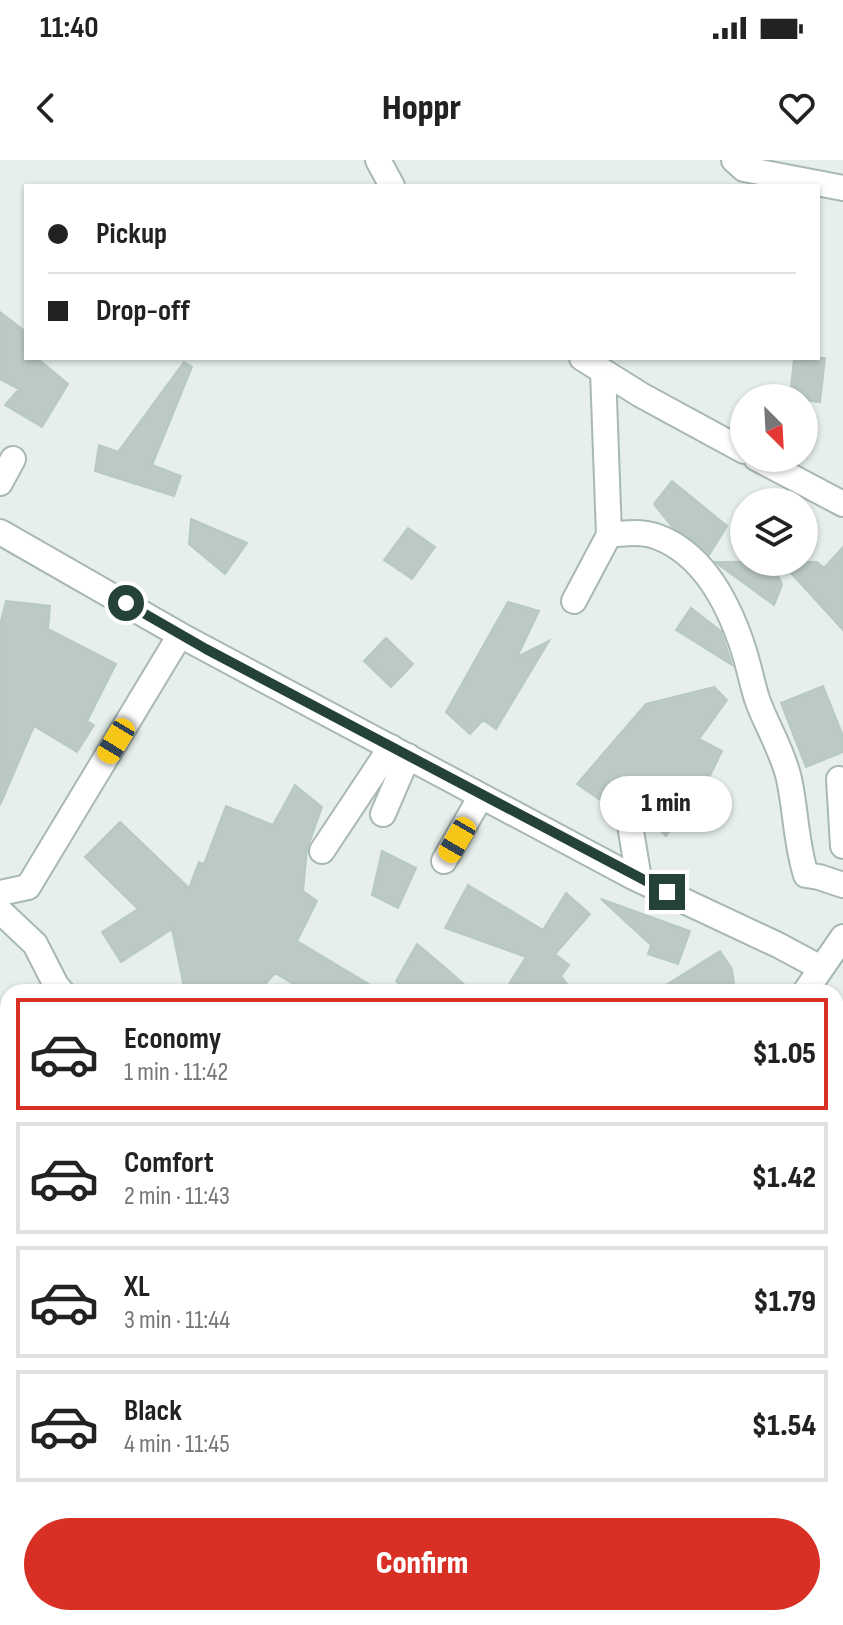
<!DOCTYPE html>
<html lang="en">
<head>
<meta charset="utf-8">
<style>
  :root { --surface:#fff; --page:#f6f6f6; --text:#222; --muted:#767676; --line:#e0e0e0; --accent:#d93025 }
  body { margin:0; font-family:"Sofia Sans Condensed",sans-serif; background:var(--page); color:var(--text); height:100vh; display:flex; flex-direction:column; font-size:30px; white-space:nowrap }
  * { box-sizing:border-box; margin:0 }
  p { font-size:26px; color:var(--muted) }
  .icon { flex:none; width:44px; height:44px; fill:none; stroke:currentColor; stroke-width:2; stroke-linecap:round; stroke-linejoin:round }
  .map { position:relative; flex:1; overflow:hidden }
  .panel { position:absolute; left:0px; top:824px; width:844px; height:642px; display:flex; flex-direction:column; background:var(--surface); border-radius:24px 24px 0 0; box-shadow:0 2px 6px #0004 }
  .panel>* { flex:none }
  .banner { position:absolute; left:24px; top:24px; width:796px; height:176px; border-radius:0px; box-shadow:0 2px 6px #0004; display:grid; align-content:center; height:176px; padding:0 24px; background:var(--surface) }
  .needle { width:52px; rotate:156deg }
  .tools { position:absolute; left:730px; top:224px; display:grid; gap:16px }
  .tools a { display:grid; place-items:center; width:88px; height:88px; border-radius:50%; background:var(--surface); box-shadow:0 2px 6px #0004; font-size:40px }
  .end { position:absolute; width:36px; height:36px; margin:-18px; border:10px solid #24423a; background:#fff; box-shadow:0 0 0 4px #fff }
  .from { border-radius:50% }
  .bubble { position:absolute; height:56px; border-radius:28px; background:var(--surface); box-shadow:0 2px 6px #0004; font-size:26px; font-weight:800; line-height:56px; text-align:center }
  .car { position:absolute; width:24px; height:48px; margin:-24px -12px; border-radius:10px; box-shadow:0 0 6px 2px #0007; background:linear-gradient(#f5c518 24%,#345 0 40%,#f5c518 0 76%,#345 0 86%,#f5c518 0) }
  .banner b { display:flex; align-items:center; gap:28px; height:76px; font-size:30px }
  .banner b+b { border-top:2px solid var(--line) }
  .banner i { width:20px; height:20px; background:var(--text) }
  ul { padding:14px 0 0; list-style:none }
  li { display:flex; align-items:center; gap:24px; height:112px; margin:0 16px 12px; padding:0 8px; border:4px solid var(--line); border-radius:0px }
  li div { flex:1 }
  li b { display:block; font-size:30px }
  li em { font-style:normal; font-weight:800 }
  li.on { border-color:var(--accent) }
  li>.icon { width:72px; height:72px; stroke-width:1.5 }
  .primary-button { display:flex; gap:16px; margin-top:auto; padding:16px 24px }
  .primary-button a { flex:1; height:92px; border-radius:48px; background:var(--accent); color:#fff; font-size:32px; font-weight:800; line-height:92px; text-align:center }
  .status { display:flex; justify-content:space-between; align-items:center; height:56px; padding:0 40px; background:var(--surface); direction:ltr }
  .status svg { height:22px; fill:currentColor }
  header { display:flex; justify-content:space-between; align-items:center; height:104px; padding:0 24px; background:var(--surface); font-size:36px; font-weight:800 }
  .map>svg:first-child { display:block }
  .building { fill:#bbcac4; stroke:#b8c9c2; stroke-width:2 }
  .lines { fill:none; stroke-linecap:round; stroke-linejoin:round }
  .minor-casing { stroke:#a8b8b2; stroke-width:28 }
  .minor { stroke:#fff; stroke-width:24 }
  .route { stroke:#24423a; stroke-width:10 }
</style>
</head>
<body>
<div class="status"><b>11:40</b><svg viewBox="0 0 49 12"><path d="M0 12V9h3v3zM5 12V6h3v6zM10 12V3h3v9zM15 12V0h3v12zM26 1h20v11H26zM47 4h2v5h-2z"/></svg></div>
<header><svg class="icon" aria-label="back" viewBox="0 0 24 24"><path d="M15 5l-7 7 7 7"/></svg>Hoppr<svg class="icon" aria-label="heart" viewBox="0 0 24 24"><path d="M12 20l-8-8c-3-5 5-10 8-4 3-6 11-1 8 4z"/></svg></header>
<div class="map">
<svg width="843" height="1465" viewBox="0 0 843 1465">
  <rect width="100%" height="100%" fill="#e6efeb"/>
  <!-- building -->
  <path class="building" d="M0 152 26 172V198H37L68 224 42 267 5 245 19 229 0 219Z
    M794 198H825L820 242 790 238Z
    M184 202 192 207 152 305 181 316 174 336 95 311 99 285 118 292Z
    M672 321 727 366 709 395 698 384 673 368 654 344Z
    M191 359 247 383 225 414 189 384Z
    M408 368 435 387 412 419 384 400Z
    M843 387V470L781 402H817L824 408Z
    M715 402H773L782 425 774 445Z
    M6 441 50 446 48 469 116 504 87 561 94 565 77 592 34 566 0 645V465Z
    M508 442 539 451 517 497 549 481 496 569 483 560 470 574 446 552Z
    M691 448 721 471 732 505 676 470Z
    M386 478 413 504 391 527 364 501Z
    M823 526 843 576V592L806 607 781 543Z
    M714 527 727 540 699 579 722 591 705 626 666 676 644 657 640 644 634 639H623L620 636 612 648 577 624 646 544Z
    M295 625 322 647 307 689 303 731 317 741 297 781 382 832H307L275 813 258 832H185L172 769 121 802 102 772 138 749 85 697 120 662 189 728 199 702 204 704 226 646 273 665Z
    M382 691 416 708 398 748 372 735Z
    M468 725 543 770 566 733 590 754 555 794 569 805 561 816 573 832H504L526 797 445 768Z
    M601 739 690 771 678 804 648 794 651 785Z
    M417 784 442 805 473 832H409L396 821Z
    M720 791 732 809 735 832H655Z"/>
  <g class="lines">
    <!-- minor casing -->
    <g class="minor-casing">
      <path id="minor" d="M378 0 392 26
        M734 0 744 9 843 28
        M582 198 641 235 744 291
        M603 211 609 375
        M756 298 843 344
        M0 323 13 299
        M0 372 180 475 633 717 778 785 821 808
        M574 441 609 375C625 373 643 371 658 377 705 395 730 447 744 491 749 507 752 523 757 539 766 565 783 591 789 619 796 651 796 684 806 715L819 717 843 725
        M839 619 843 686
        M628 653 639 719
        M383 654 408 596
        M322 691 391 587
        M444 701 481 636
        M0 733 28 727 180 475
        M0 751 35 784 56 825 62 832
        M805 832 843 777
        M836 1051 843 1053
        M0 1166 8 1163
        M194 1465 195 1458
        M705 1465 708 1458"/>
    </g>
    <!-- minor -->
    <use href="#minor" class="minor"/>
  </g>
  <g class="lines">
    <!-- route -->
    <path class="route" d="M126 443 206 489 667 732"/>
  </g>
</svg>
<div class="tools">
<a><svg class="needle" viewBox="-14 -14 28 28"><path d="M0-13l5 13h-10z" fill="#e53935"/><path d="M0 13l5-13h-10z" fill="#767676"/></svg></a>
<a><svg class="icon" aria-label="layers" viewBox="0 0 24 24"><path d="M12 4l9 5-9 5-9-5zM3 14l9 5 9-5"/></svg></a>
</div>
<i class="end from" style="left:126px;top:443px"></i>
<i class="end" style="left:667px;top:732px"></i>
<div class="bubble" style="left:600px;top:616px;width:132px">1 min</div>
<i class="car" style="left:116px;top:581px;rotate:211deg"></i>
<i class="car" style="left:457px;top:680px;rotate:210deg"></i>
<div class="banner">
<b><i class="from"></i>Pickup</b>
<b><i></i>Drop-off</b>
</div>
<section class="panel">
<ul>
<li class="on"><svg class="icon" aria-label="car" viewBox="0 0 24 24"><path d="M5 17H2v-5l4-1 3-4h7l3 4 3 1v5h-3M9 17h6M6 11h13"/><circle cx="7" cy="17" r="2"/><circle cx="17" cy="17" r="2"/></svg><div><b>Economy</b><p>1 min · 11:42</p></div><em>$1.05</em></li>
<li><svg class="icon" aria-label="car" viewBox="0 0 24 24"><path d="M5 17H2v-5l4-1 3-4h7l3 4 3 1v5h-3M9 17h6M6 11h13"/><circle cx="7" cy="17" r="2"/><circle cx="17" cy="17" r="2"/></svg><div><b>Comfort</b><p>2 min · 11:43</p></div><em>$1.42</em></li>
<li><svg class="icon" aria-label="car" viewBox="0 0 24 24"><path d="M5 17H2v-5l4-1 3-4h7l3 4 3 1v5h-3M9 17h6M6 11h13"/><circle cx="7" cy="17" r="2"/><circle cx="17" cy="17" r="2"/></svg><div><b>XL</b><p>3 min · 11:44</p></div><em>$1.79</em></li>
<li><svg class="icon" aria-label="car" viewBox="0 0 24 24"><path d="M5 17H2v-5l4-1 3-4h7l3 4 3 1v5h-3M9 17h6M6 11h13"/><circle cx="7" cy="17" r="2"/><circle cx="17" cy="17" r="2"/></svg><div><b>Black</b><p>4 min · 11:45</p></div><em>$1.54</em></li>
</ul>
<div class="primary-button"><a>Confirm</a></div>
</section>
</div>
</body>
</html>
